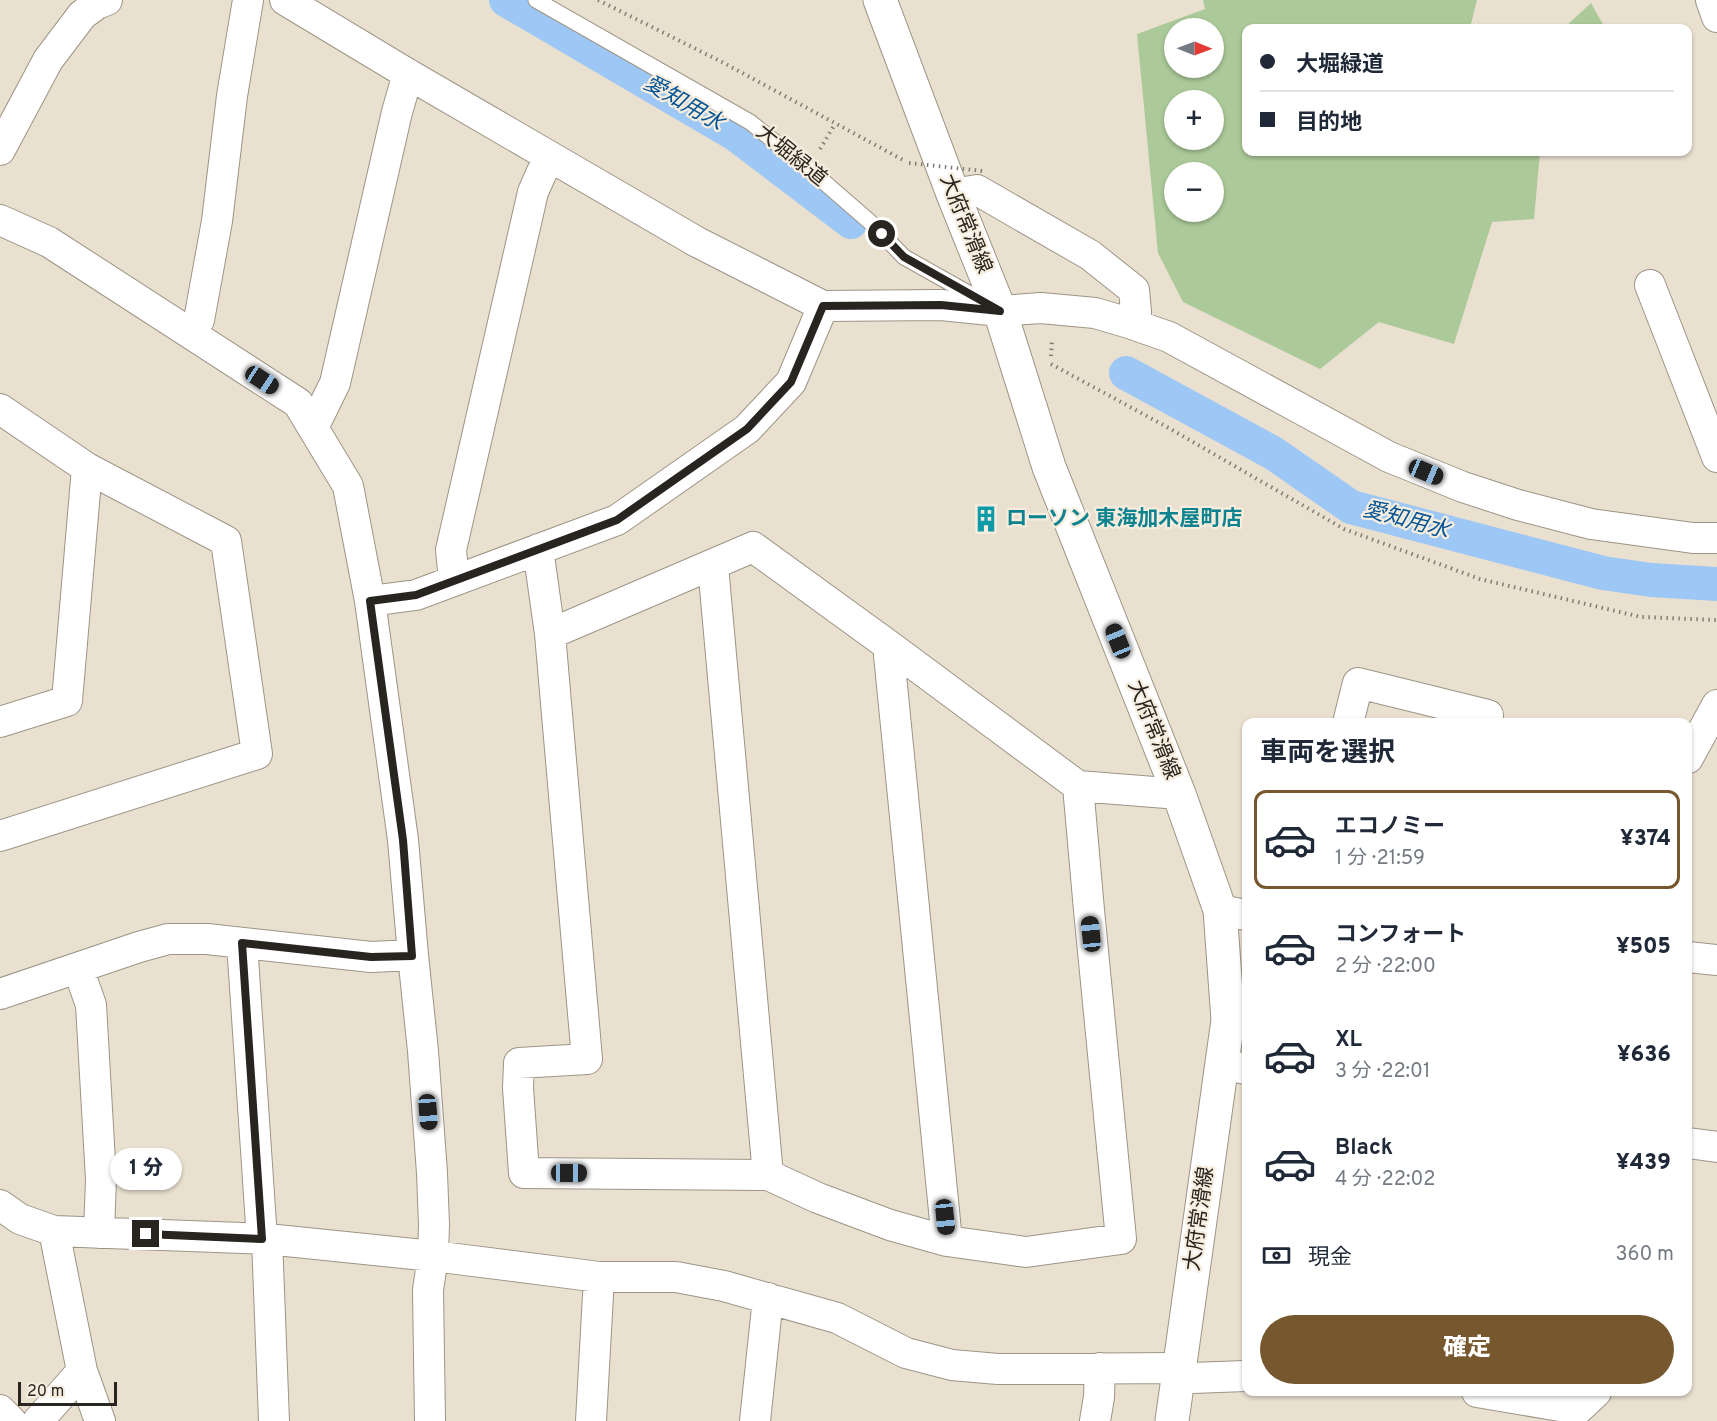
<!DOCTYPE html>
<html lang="ja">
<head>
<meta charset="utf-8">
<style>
  :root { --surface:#fff; --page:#f6f6f7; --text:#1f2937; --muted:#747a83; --line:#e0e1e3; --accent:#77572d }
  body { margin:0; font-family:Overpass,"Noto Sans JP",sans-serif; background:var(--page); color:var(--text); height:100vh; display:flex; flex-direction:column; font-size:22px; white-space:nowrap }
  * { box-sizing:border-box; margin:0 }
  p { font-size:20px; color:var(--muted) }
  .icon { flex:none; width:33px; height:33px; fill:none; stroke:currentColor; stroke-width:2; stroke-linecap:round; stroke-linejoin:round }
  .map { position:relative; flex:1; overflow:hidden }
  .side { position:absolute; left:1242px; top:718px; width:450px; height:678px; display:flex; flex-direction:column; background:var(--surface); border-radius:12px; box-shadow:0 2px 4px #0004 }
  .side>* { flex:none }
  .hud { position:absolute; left:1242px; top:24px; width:450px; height:132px; border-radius:12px; box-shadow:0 2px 4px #0004; display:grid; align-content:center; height:132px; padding:0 18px; background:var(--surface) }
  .needle { width:39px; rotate:91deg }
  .buttons { position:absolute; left:1164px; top:18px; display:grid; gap:12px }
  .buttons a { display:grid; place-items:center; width:60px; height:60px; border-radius:50%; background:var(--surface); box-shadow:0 2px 4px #0004; font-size:30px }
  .scale { position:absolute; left:18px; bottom:15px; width:99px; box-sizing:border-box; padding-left:6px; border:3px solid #28241f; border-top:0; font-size:16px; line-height:21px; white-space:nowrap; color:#28241f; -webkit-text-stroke:4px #f7edde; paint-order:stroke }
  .end { position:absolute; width:27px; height:27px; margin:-14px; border:8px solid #28241f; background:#fff; box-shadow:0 0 0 3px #fff }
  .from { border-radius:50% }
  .bubble { position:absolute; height:42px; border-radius:21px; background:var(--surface); box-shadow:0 2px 4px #0004; font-size:20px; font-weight:800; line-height:42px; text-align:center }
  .car { position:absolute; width:18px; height:36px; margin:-18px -9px; border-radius:8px; box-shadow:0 0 4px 2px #0007; background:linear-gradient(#222 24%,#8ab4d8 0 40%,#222 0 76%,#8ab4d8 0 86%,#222 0) }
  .hud b { display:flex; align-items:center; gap:21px; height:57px; font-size:22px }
  .hud b+b { border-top:2px solid var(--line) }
  .hud i { width:15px; height:15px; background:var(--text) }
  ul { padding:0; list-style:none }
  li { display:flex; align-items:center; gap:18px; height:99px; margin:0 12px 9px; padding:0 6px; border:3px solid transparent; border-radius:12px }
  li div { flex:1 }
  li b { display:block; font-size:22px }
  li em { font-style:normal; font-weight:800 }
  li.selected { border-color:var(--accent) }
  li>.icon { width:54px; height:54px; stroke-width:1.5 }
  h2 { padding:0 18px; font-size:27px; line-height:72px }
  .pay { display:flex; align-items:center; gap:15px; height:66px; padding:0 18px; font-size:22px }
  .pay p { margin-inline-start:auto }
  .action { display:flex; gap:12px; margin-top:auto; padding:12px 18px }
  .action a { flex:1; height:69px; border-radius:36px; background:var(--accent); color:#fff; font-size:24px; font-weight:800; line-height:69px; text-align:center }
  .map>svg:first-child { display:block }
  .green { fill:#abc999; fill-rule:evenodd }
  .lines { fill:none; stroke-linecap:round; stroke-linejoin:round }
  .canal { stroke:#9dc7f5; stroke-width:34 }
  .service-casing { stroke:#9d9486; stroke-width:17 }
  .minor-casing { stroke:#9d9486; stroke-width:32 }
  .secondary-casing { stroke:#9d9486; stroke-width:35 }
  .path { stroke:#837c72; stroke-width:4; stroke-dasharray:1.5 4.5; stroke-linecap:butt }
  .service { stroke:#fff; stroke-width:15 }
  .minor { stroke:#fff; stroke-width:30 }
  .secondary { stroke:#fff; stroke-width:33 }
  .path-bridge { stroke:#837c72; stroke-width:4; stroke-dasharray:1.5 4.5; stroke-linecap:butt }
  .route { stroke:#28241f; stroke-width:8 }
  .labels { text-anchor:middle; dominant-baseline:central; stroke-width:4.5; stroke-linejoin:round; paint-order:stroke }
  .street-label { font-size:21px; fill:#28241f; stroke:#f7edde }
  .culture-label { font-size:21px; font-weight:bold; fill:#0d838f; stroke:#f7edde; text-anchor:start }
  .water-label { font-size:22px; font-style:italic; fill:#025496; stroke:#f7edde }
</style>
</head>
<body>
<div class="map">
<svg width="1717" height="1421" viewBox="0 0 1717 1421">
  <rect width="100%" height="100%" fill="#eae0d0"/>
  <!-- green -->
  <path class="green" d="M1203 0H1477L1471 24 1478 28H1246V152H1540L1534 219 1492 222 1454 344 1379 322 1320 369 1183 302 1158 253 1137 34 1205 9ZM1174 28H1214V68H1174ZM1174 100H1214V140H1174ZM1174 172H1214V212H1174Z
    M1591 3 1605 28H1564Z"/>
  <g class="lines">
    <!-- canal -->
    <path class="canal" d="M506 0 735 134 851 222
      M1126 373 1273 453 1351 507 1603 573 1651 580 1717 584"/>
    <!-- service casing -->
    <g class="service-casing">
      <path id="service" d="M536 0 750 122 809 169 870 222 904 257 984 302"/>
    </g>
    <!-- minor casing -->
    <g class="minor-casing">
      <path id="minor" d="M285 0 408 74 697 242 823 306 941 305 1000 311 1041 308 1095 313 1129 323 1169 337 1389 457 1463 487 1518 505 1591 524 1693 538H1717
        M1711 0 1717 17
        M0 150 48 60 82 15 97 4 107 0
        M953 194 977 190 1090 255 1134 290 1136 312 1135 325
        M0 220 49 242 298 403 348 486 370 601 403 840 413 955 423 1051 432 1173 434 1225 433 1256 428 1290 430 1421
        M1650 285 1717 457
        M190 333 199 320 217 221 232 96 248 0
        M0 409 87 468 226 541 257 754 0 836
        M313 428 335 383 397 112 408 74
        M538 549 550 634 587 1059 519 1063 518 1088 524 1173 768 1175 818 1198 890 1225 947 1241 1026 1252 1121 1239 1089 910 1078 786
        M713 566 768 1175
        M454 580 451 550 533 192 549 156
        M370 601 416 595 617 520 747 429 791 382 823 306
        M550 634 753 547 888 645 1078 786 1179 794
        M888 645 947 1241
        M0 722 67 701 87 468
        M1348 723 1358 683 1488 715 1487 723
        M1688 758 1717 705
        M1220 910 1246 915
        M242 943 262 1239
        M1688 957 1717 960
        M78 968 91 1005 101 1179 99 1233
        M0 994 139 947 168 939H207L371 957 413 955
        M1222 1064 1246 1069
        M1688 1143 1717 1147
        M0 1205 20 1219 54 1231 267 1239 433 1256 599 1277H676L724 1286 837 1318 906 1353 952 1365 998 1369 1179 1368
        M54 1231 82 1371 100 1421
        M267 1239 274 1421
        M1179 1375 1192 1378 1246 1376
        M1477 1392 1578 1409 1596 1392
        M0 1410 11 1421
        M38 1421 82 1371
        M591 1421 599 1277
        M755 1421 768 1298
        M1095 1421 1099 1397 1100 1368"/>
    </g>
    <!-- secondary casing -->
    <g class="secondary-casing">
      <path id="secondary" d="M880 0 953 194 1000 311 1049 467 1179 794 1220 910 1228 1020 1172 1421"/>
    </g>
    <!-- path -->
    <path class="path" d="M598 0 722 62 905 161
      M820 149 835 124
      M1051 356 1052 340
      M1051 364 1167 427 1344 529 1480 579 1641 617 1717 620"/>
    <!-- service -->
    <use href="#service" class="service"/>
    <!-- minor -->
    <use href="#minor" class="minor"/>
    <!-- secondary -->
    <use href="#secondary" class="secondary"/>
    <!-- path-bridge -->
    <path class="path-bridge" d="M909 163 983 171"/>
  </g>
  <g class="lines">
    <!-- route -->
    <path class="route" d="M146 1234 262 1239 242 943 371 957 412 956 403 840 370 601 416 595 617 520 747 429 791 382 823 306 941 305 1000 311 904 257 882 234"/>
  </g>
  <!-- icons -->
  <defs>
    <g id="building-bare" transform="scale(2.07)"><path d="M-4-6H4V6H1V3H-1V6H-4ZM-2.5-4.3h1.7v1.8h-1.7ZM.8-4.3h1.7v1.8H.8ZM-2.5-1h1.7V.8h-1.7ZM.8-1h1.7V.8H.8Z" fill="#0f9aa8" stroke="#f7edde" stroke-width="2.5" paint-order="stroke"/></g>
  </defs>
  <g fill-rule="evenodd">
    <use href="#building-bare" x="986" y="519"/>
  </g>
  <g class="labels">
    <!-- street labels -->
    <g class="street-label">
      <text transform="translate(791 156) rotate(39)">大堀緑道</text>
      <text transform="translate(965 224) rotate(68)">大府常滑線</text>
      <text transform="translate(1153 730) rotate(68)">大府常滑線</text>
      <text transform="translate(1200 1219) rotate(-82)">大府常滑線</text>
    </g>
    <!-- culture labels -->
    <g class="culture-label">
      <text x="1006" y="519">ローソン 東海加木屋町店</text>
    </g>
    <!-- water labels -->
    <g class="water-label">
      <text transform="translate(683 104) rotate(30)">愛知用水</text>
      <text transform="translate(1406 521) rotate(15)">愛知用水</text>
    </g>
  </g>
</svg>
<div class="buttons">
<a><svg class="needle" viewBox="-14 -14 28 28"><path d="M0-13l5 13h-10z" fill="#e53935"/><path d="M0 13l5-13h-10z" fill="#747a83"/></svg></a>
<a>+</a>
<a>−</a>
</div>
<div class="scale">20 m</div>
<i class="end from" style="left:882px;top:234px"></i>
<i class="end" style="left:146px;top:1234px"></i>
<div class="bubble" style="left:110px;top:1148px;width:72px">1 分</div>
<i class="car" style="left:262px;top:380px;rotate:123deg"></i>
<i class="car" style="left:1426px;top:472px;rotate:113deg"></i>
<i class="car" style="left:1118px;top:641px;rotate:338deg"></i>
<i class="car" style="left:1091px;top:934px;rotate:354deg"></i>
<i class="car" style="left:428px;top:1112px;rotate:176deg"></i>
<i class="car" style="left:569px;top:1173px;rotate:90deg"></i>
<i class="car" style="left:945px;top:1217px;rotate:174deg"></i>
<div class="hud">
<b><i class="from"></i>大堀緑道</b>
<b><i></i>目的地</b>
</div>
<section class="side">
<h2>車両を選択</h2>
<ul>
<li class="selected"><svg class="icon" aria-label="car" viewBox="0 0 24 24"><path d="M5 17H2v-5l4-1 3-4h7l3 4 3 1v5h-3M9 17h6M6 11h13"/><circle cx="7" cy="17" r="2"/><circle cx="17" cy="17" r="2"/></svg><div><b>エコノミー</b><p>1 分 · 21:59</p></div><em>¥374</em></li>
<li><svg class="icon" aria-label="car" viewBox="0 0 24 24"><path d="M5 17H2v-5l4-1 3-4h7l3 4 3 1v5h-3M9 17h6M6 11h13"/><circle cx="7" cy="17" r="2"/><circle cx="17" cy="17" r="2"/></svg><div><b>コンフォート</b><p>2 分 · 22:00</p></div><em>¥505</em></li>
<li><svg class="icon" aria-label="car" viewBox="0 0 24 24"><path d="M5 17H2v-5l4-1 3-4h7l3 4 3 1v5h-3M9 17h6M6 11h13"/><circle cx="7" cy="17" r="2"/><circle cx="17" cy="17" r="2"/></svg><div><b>XL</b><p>3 分 · 22:01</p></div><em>¥636</em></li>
<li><svg class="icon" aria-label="car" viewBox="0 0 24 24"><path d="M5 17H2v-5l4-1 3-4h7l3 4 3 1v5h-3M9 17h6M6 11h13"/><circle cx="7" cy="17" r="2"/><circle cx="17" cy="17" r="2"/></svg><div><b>Black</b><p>4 分 · 22:02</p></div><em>¥439</em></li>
</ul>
<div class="pay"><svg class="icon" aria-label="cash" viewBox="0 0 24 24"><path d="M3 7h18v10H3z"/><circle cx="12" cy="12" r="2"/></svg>現金<p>360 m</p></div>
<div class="action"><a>確定</a></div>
</section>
</div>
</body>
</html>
